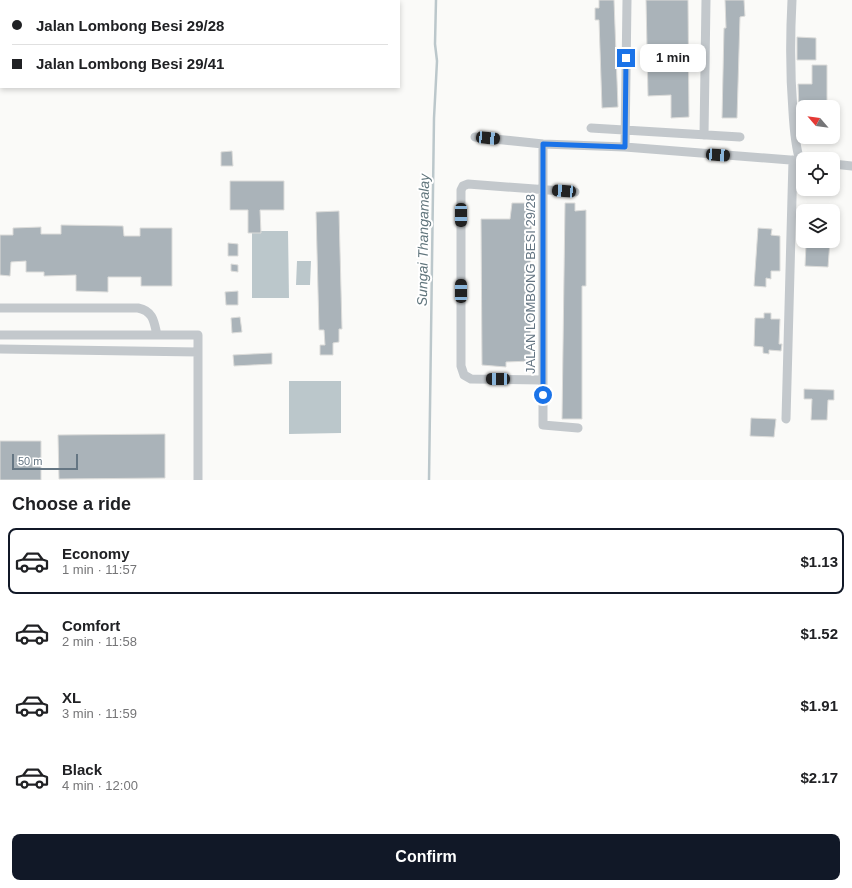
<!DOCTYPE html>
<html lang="en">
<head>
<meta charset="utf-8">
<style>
  :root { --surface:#fff; --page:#f2f2f2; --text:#202124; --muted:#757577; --line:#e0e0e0; --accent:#111827 }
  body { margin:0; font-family:Arial,sans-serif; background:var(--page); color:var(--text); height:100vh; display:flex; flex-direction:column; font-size:15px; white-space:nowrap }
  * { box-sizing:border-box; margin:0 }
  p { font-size:13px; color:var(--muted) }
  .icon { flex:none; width:22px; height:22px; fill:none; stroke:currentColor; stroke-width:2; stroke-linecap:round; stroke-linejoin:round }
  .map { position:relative; height:480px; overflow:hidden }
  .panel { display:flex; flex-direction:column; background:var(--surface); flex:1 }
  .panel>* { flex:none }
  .banner { position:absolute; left:0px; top:0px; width:400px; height:88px; box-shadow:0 2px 6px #0003; display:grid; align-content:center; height:88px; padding:0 12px; background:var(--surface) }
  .needle { width:26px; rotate:298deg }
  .tools { position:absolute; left:796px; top:100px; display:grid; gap:8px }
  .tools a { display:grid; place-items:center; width:44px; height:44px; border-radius:8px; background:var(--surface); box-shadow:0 2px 6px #0003; font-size:20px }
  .scale { position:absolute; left:12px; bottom:10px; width:66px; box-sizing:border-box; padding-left:4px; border:2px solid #657683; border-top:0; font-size:11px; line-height:14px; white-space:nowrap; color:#657683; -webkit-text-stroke:3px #fff; paint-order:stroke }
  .end { position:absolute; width:18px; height:18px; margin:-9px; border:5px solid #1a73e8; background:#fff; box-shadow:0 0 0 2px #fff }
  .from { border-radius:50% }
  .bubble { position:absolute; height:28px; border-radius:8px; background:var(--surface); box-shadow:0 2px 6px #0003; font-size:13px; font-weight:600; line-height:28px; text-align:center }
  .car { position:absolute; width:12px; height:24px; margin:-12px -6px; border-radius:5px; box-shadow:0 0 3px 1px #0007; background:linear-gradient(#222 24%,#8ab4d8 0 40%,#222 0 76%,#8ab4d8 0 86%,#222 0) }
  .banner b { display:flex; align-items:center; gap:14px; height:38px; font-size:15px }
  .banner b+b { border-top:1px solid var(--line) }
  .banner i { width:10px; height:10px; background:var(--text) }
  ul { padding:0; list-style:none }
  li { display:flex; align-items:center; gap:12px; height:66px; margin:0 8px 6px; padding:0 4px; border:2px solid transparent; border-radius:8px }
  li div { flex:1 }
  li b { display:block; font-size:15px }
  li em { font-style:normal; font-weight:600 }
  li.selected { border-color:var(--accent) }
  li>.icon { width:36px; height:36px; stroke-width:1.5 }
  h2 { padding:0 12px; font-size:18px; line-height:48px }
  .cta { display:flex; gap:8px; margin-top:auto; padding:8px 12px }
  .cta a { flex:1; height:46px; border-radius:8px; background:var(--accent); color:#fff; font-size:16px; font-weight:600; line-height:46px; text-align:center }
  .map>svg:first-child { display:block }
  .water { fill:#bbc7cb }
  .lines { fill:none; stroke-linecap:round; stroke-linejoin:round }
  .stream { stroke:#bbc7cb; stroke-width:2.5 }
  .building { fill:#aab3b9; stroke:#dcdcda }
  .minor { stroke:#c3c8cc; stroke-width:9 }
  .route { stroke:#1a73e8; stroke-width:5 }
  .labels { text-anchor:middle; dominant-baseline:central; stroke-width:4; stroke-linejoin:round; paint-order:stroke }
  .street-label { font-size:13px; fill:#657683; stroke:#fff }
  .water-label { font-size:14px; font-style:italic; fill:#60757c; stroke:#fff }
</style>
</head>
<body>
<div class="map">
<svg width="852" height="480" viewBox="0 0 852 480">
  <rect width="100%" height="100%" fill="#fafaf8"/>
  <!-- water -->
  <path class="water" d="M261 231H288L289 298H252V233H260Z
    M297 261H311L310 285H296Z
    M289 381H341V433L289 434Z"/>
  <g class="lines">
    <!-- stream -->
    <path class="stream" d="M429 480 434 118 437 61 435 44 436 0"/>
  </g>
  <!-- building -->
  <path class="building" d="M599 0H614L618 107 602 108 599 20H595V8H599Z
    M646 0H688L689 117 671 118V95L648 96Z
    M725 0H744L745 16 740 17 737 118H722L724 28H726Z
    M797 37 816 38V60H797Z
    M812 65H827V107H799L798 84H812Z
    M232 151 233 166H221V152Z
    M230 181H284V210H260L261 233H248V210H230Z
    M512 203H532L530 286 531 361 506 362V367L482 365 481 219H510Z
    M565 203H575V211L586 210V286H582V419H562Z
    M339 211 342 329H339V342L333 343V355H320V345H325L324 330H319L316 212Z
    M61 225 123 226 124 236H140V228H172V286H141V277H108V292L76 291V275L44 276V272H26V261L11 262 10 276 0 275V235H13V228L41 227V234H61Z
    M758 228 772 229 771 235 780 236V271H771V279L766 278V287L754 286Z
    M818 241H830L828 267 805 266 806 244 818 245Z
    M228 243 238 244V256H228Z
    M231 264 238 265V272L231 271Z
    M238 291V305H226L225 292Z
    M764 313H771V319H780L779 344H782L781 351 769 350V354L763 353V347L754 346 755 318H764Z
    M240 317 242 332 232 333 231 318Z
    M272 353V364L234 366 233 355Z
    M804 389 834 390V400H828L827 420H811L812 399H804Z
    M751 418 776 419 774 437 750 436Z
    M165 434V478L59 479 58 435Z
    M0 441H41V480H0Z"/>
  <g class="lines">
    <!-- minor -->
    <path class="minor" d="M792 0C790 38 790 74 793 112 794 129 795 145 800 161
      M591 128 740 137
      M704 135 706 0
      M475 137 543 144 625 147 803 161
      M543 144V425L578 428
      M625 147 627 0
      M833 164 852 166
      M0 308H138C153 311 154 321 157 335
      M0 335H198V480
      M0 349 198 352
      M543 380 471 379 464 375 461 366V190L463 186 468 184 575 192
      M786 419 793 160"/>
  </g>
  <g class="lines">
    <!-- route -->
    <path class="route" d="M543 395V144L625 147 626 58"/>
  </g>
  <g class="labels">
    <!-- street labels -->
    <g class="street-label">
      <text transform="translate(530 284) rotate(-90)">JALAN LOMBONG BESI 29/28</text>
    </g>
    <!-- water labels -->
    <g class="water-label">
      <text transform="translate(423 240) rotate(-89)">Sungai Thangamalay</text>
    </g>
  </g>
</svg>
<div class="tools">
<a><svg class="needle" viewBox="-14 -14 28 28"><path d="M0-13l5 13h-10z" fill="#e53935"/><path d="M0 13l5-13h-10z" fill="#757577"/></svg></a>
<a><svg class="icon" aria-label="locate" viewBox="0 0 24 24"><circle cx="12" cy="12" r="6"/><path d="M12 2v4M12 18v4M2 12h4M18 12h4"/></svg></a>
<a><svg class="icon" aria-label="layers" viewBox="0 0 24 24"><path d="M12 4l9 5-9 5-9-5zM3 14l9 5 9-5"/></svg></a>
</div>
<div class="scale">50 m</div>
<i class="end from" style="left:543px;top:395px"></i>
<i class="end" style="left:626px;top:58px"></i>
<div class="bubble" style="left:640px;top:44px;width:66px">1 min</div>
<i class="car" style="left:488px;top:138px;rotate:96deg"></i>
<i class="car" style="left:718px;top:155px;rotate:94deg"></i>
<i class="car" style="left:564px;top:191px;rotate:274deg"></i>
<i class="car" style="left:461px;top:215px;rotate:180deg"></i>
<i class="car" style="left:461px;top:291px;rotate:0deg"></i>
<i class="car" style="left:498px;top:379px;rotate:271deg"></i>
<div class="banner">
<b><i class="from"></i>Jalan Lombong Besi 29/28</b>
<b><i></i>Jalan Lombong Besi 29/41</b>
</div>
</div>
<section class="panel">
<h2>Choose a ride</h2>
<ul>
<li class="selected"><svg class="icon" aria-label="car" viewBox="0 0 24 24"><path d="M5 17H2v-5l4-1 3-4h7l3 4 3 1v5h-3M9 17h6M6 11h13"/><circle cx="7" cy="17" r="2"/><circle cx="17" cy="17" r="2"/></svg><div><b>Economy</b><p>1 min · 11:57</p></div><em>$1.13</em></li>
<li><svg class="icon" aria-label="car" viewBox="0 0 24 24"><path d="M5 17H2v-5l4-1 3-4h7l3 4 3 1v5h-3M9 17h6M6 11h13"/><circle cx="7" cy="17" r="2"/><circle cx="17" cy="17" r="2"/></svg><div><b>Comfort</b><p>2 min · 11:58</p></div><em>$1.52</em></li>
<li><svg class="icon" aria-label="car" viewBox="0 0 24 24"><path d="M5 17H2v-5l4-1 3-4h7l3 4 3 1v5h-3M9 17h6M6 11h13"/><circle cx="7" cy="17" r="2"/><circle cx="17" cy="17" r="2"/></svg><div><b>XL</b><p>3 min · 11:59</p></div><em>$1.91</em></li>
<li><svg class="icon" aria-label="car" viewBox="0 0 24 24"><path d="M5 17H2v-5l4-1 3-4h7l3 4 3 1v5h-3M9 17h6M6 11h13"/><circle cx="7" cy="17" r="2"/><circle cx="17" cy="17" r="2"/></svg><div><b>Black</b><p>4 min · 12:00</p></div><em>$2.17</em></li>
</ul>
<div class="cta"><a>Confirm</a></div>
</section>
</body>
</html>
